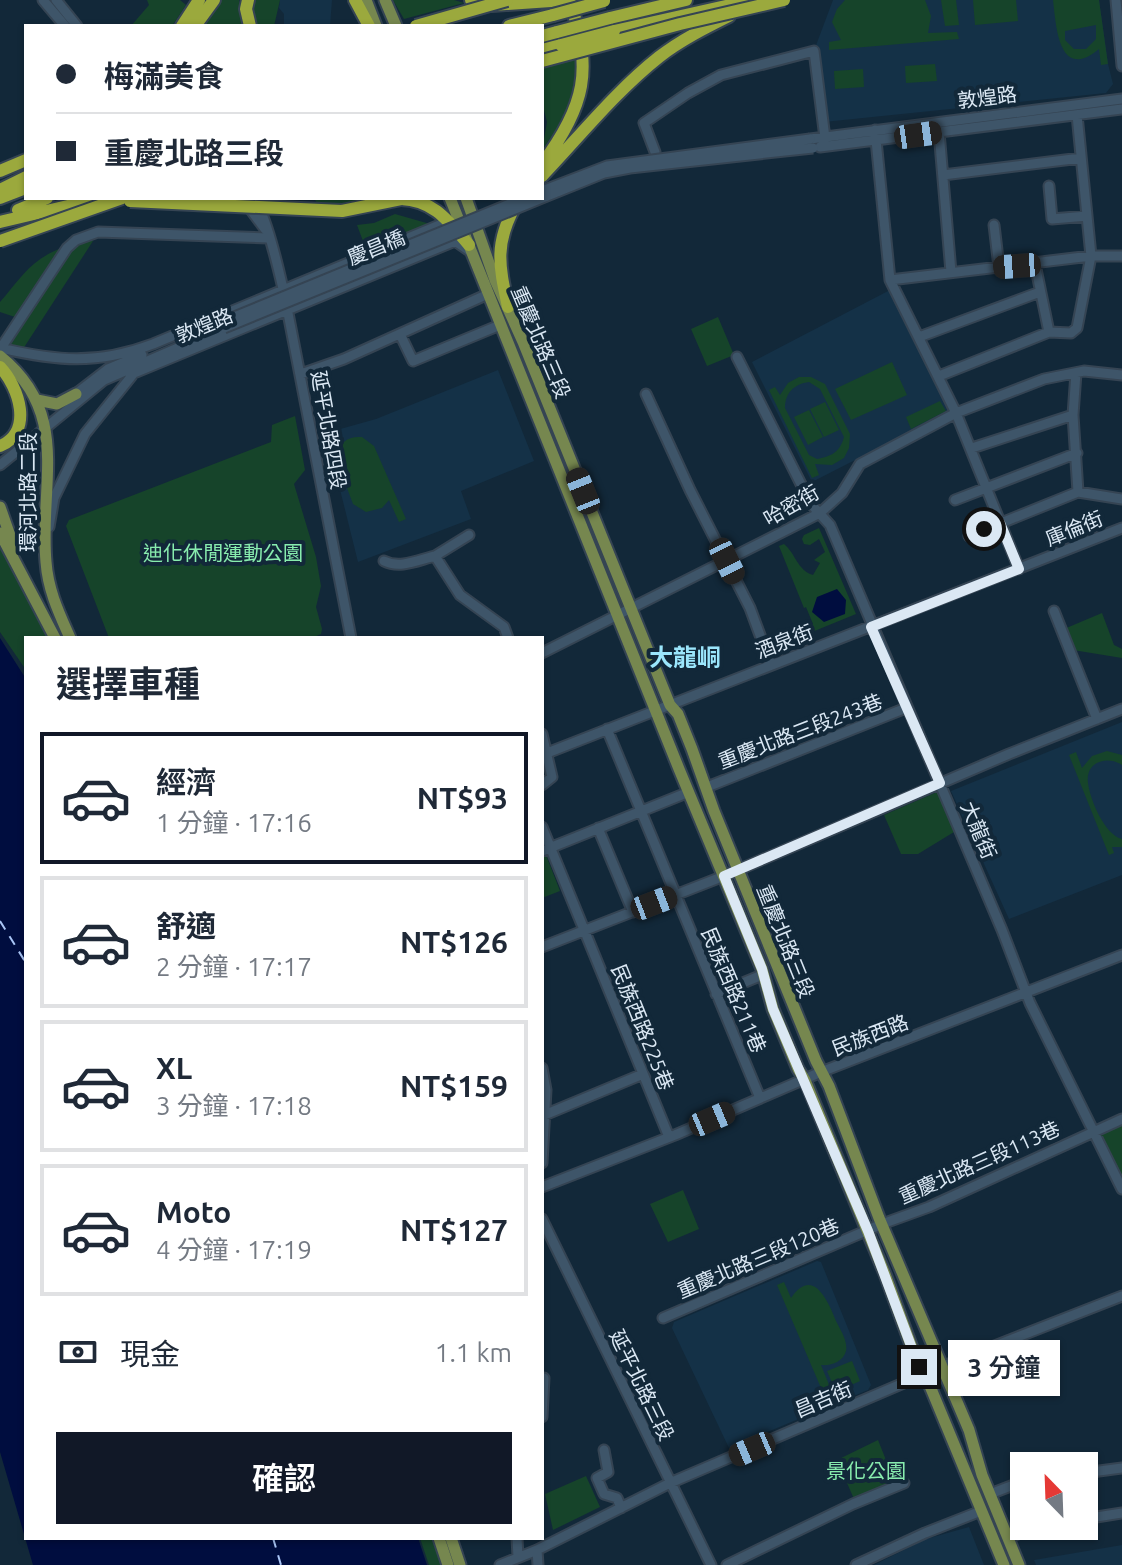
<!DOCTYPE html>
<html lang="zh-TW">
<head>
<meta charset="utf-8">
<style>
  :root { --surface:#fff; --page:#f2f2f3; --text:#1f2937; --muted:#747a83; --line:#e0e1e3; --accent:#111827 }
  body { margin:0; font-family:Ubuntu,"Noto Sans TC",sans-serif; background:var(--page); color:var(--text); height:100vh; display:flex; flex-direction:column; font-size:30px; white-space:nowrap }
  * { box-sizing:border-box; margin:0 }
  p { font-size:26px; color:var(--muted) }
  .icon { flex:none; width:44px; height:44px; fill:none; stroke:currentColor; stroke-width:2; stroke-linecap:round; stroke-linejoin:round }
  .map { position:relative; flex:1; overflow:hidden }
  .panel { position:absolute; left:24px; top:636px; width:520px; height:904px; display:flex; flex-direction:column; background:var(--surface); border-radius:0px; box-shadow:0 2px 6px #0004 }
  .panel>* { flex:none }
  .hud { position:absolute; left:24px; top:24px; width:520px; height:176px; border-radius:0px; box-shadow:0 2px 6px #0004; display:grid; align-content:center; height:176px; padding:0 32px; background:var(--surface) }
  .needle { width:52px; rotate:337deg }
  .fabs { position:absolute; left:1010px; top:1452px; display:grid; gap:16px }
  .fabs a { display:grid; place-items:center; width:88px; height:88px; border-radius:0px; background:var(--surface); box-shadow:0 2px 6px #0004; font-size:40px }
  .end { position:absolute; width:36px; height:36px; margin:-18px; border:10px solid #dbe8f4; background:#111; box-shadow:0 0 0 4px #111 }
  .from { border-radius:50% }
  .bubble { position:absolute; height:56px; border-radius:0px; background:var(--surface); box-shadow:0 2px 6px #0004; font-size:26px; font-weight:600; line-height:56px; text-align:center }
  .car { position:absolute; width:24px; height:48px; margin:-24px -12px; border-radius:10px; box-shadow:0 0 6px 2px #0007; background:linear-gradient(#222 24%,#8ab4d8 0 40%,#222 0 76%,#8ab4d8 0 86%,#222 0) }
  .hud b { display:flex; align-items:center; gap:28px; height:76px; font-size:30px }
  .hud b+b { border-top:2px solid var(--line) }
  .hud i { width:20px; height:20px; background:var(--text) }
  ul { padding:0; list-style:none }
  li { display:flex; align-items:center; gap:24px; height:132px; margin:0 16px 12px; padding:0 16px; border:4px solid var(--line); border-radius:0px }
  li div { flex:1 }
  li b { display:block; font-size:30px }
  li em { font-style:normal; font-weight:600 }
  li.current { border-color:var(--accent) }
  li>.icon { width:72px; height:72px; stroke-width:1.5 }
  h2 { padding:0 32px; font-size:36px; line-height:96px }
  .pay { display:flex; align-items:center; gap:20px; height:88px; padding:0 32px; font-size:30px }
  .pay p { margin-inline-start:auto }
  .action { display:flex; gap:16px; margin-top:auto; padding:16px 32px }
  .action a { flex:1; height:92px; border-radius:0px; background:var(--accent); color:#fff; font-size:32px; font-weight:600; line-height:92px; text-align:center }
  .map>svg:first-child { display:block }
  .built { fill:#143147 }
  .green { fill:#16442a; fill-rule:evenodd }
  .water { fill:#000d3f }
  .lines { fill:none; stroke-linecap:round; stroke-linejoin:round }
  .ferry { stroke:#a9c5f6; stroke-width:2; stroke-dasharray:10 8; stroke-linecap:butt }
  .minor-casing { stroke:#354453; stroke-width:13 }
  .major-casing { stroke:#354453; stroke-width:15 }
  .highway-casing { stroke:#354453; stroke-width:16 }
  .minor { stroke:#3e5569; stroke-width:9 }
  .major { stroke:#76874f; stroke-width:11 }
  .highway { stroke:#9ba93d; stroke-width:12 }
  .minor-bridge-casing { stroke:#354453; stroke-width:13; stroke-linecap:butt }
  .highway-bridge-casing { stroke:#354453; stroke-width:16; stroke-linecap:butt }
  .minor-bridge { stroke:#3e5569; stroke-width:9 }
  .highway-bridge { stroke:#9ba93d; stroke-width:12 }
  .route { stroke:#dbe8f4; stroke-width:10 }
  .labels { text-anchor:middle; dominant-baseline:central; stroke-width:8; stroke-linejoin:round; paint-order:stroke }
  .street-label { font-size:20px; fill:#dbe8f4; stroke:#122839 }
  .park-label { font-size:20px; fill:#88ecae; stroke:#122839 }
  .quarter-label { font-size:24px; font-weight:bold; fill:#9be6fc; stroke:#122839 }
</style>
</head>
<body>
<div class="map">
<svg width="1122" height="1565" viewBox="0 0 1122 1565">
  <rect width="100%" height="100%" fill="#122839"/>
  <!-- built -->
  <path class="built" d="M280 0H332L330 26H281H284V14L279 8Z
    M833 0H1099L1108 64 1113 84 1106 93 824 122 815 48Z
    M890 290 951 411 812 482 752 362Z
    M498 370 534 461 461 491 471 519 358 562 326 433 376 419Z
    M1122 722V875L1009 919 951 791Z
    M817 1261 821 1262 871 1385 868 1390 729 1448 672 1328 674 1322Z
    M969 1527 984 1565H874L926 1539Z
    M1122 1545V1565H1036L1034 1560Z"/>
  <!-- green -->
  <path class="green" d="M147 0H180L186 5 172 26H131L149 5Z
    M220 0H239L242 26H206L203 21Z
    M254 0H280L274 26H257L253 18Z
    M393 0H454L464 3 404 19Z
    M845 0H925L931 16 928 33 957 32 959 39 829 50V42L841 40 832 22 837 9Z
    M941 0H956L959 25 945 26Z
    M973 0H1016L1018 21 975 25Z
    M1053 0H1099L1108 64 1101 65 1099 49C1058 83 1056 24 1053 0ZM1096 25V39L1086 49H1074L1065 40V31Z
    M577 55C581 92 563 122 542 150L547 122 542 102V64Z
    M935 64 937 81 906 83 905 66Z
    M863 69 864 87 835 89 834 71Z
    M314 198H380L362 203 318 205Z
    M395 214 430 224 366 249 357 225 374 223Z
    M81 239 93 241 23 349 10 346 66 256Z
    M62 248 15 317 0 312V302C21 278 31 259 62 248Z
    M718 317 734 355 707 366 691 329Z
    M892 362 907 395 851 420 835 389Z
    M799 377H811L825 384 850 434 849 448 844 458 832 465 815 464 819 475 812 478 769 390 775 387 780 395 788 383ZM809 382 820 389 844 437C840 452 832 456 817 459L809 455 785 408C785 393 794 384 809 382Z
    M940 401 946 411 911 429 906 417Z
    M825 402 839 430 824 437 810 409Z
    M809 410 823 437 808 445 794 417Z
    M295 416 305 470 294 484 316 557 321 586 316 607 322 629 321 634 312 638H109L66 526 69 520 271 442 272 425Z
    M362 437 374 446 406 519 399 522 389 500 382 508 366 512 353 504 335 456C341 443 346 436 362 437Z
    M819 528 856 614 812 632 810 626 813 624 806 607 804 608 779 546 784 544C796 554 797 570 813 575L820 563 814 560 825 552 819 539 810 545 804 544 802 539 804 535Z
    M0 548 49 638H26V670L0 632Z
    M1102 613 1114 645 1122 649V658L1073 650 1064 629Z
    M1107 751 1122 755V765C1107 755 1085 762 1088 783 1090 800 1105 835 1122 839V847H1112L1114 853 1109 855 1069 755 1076 752 1082 768 1092 756Z
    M937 792 954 832 918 854H901L884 815Z
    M546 855 560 891 542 898V856Z
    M1122 1123V1175L1099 1133Z
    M683 1190 699 1229 668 1242 650 1204Z
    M784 1282 791 1298C813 1266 828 1301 836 1321 840 1329 848 1341 846 1351 843 1362 831 1366 821 1365L832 1392 824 1395 777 1285Z
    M852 1361 860 1381 836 1392 827 1371Z
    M878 1440 894 1480 854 1499 837 1460Z
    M586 1476 600 1507 553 1530 545 1494Z
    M420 1538H434L443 1565H429Z"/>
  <!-- water -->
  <path class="water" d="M837 589 846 600 845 614 824 622 812 612 817 597Z
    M0 638 26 679V1538H418L427 1565H33L0 1452Z"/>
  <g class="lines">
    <!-- ferry -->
    <path class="ferry" d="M0 921 26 963
      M273 1538 281 1565"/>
    <!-- minor casing -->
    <g class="minor-casing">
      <path id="minor" d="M43 0 65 26
        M56 0 77 26
        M1116 0 1122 66
        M875 130 890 280 956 413 1019 569
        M939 132 951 272
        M810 139 1122 99
        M820 147 1122 109
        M655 152 644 123 688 93 721 75 814 51 826 146
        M943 175 1081 158
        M1049 186 1052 219 1087 216
        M242 198 265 229
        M254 198C267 218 278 267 284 293
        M994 225 999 267
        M1035 264 1049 332
        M890 280 1091 256H1122
        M287 308 351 638
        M400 334 413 361 500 325
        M919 337 1040 292
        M0 348C57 361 97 365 153 344L442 224
        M1 348 67 248 76 240 98 232 268 238
        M737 357 811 504 830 525 1002 930 1030 1003 1122 1189
        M1076 373 1073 415 1078 492
        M301 374 344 359 488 294
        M939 376 1049 332 1071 333 1077 328 1091 256 1077 115
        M646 394 690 490 750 608 771 665
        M73 396 108 369 142 355
        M972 448 1073 415
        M0 465 104 380 224 328
        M955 500 1077 453
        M49 527 54 498 85 434 134 373 455 241 471 252
        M969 536 1078 492 1122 499
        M435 556 469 535
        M384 561C400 569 418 560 435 556L460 595 504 627 508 638
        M1054 611 1097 719
        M542 653 820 513 842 493 860 464 956 413 1044 379 1084 371 1122 375
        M607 729 760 1098
        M542 734 552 777 542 785
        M542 755 1122 528
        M707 787 906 708
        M542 827 669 1137
        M598 828 633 912
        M542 851 689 792
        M542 947 724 876 1009 754 1122 709
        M716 994 762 975
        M542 1068 546 1090 542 1163
        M542 1116 643 1074
        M542 1187 675 1135 821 1072 1122 955
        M542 1219 711 1565
        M663 1318 882 1224 929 1207 1122 1119
        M542 1417 544 1378
        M604 1450 608 1472 597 1478 604 1494 617 1498 621 1508
        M1084 1473 1122 1468
        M990 1494 1024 1481
        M1084 1519 1122 1513
        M517 1538 518 1557
        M1008 1538 1038 1526
        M537 1550 538 1565
        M500 1565 537 1550 670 1483 941 1367 1122 1296
        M727 1565 853 1504 904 1483
        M856 1565 925 1533 981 1511"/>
    </g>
    <!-- major casing -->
    <g class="major-casing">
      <path id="major" d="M366 0 376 26
        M385 0 396 26
        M450 198 679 769 762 969 773 1009 798 1069 805 1080 885 1274 919 1367 925 1374 1004 1565
        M466 198 495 280 523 342 670 705 678 714 692 749 714 811 816 1061 829 1086 879 1218 969 1430 982 1475 1019 1565
        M0 356C72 414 39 484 46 562 48 590 59 613 70 638
        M37 400 57 404 76 394
        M0 507 14 547
        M0 533 55 638
        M439 1538 448 1565
        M451 1538 460 1565"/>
    </g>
    <!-- highway casing -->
    <g class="highway-casing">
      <path id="highway" d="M248 0 246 9 250 26
        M355 0 369 26
        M471 0 492 5 565 0
        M610 18 686 0
        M182 26 199 0
        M195 26 214 0
        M509 26 553 15
        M614 31 753 0
        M542 36 557 32
        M542 50 561 45
        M542 164C585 107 594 68 569 0
        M0 171 26 160
        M542 176C580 136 616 91 659 57 681 40 705 28 729 16
        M0 190 26 177
        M0 198 26 188
        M401 199C434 200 449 222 469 245
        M18 210 47 198
        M0 222 72 205 103 203
        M508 307C499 265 494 244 516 204
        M0 367C19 387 34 432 0 446"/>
    </g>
    <!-- minor -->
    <use href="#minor" class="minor"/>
    <!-- major -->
    <use href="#major" class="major"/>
    <!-- highway -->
    <use href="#highway" class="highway"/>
    <!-- minor-bridge casing -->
    <g class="minor-bridge-casing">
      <path id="minor-bridge" d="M542 191 607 166 810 139
        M542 198 604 173 630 168 813 148
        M222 322 524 198
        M224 328 542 198"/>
    </g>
    <!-- highway-bridge casing -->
    <g class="highway-bridge-casing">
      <path id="highway-bridge" d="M553 15 604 1
        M416 26 507 0
        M557 32 610 18
        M561 45 614 31
        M542 61 680 24 784 0
        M130 201 342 211 401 199
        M0 241 122 198"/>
    </g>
    <!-- minor-bridge -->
    <use href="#minor-bridge" class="minor-bridge"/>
    <!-- highway-bridge -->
    <use href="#highway-bridge" class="highway-bridge"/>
  </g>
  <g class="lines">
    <!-- route -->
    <path class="route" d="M919 1367 868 1231 773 1009 762 969 724 876 940 783 871 627 1019 569 1000 523 984 529"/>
  </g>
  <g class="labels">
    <!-- street labels -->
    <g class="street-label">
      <text transform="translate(987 97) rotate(-7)">敦煌路</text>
      <text transform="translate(376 247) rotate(-22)">慶昌橋</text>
      <text transform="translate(204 325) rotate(-22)">敦煌路</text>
      <text transform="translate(541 342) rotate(67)">重慶北路三段</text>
      <text transform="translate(329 430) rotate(80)">延平北路四段</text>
      <text transform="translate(27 492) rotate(-90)">環河北路二段</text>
      <text transform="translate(791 505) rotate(-30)">哈密街</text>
      <text transform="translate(1074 528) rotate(-22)">庫倫街</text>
      <text transform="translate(784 641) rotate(-21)">酒泉街</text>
      <text transform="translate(800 731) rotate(-21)">重慶北路三段243巷</text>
      <text transform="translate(979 830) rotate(67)">大龍街</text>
      <text transform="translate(786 941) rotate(68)">重慶北路三段</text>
      <text transform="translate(734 990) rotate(67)">民族西路211巷</text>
      <text transform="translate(643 1027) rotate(68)">民族西路225巷</text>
      <text transform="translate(870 1035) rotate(-21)">民族西路</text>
      <text transform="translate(979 1162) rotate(-24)">重慶北路三段113巷</text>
      <text transform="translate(758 1258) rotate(-23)">重慶北路三段120巷</text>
      <text transform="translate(642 1385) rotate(64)">延平北路三段</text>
      <text transform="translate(823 1399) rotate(-23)">昌吉街</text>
    </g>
    <!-- park labels -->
    <g class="park-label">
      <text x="223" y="552">迪化休閒運動公園</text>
      <text x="866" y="1470">景化公園</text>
    </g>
    <!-- quarter labels -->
    <g class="quarter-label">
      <text x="685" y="657">大龍峒</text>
    </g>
  </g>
</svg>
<div class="fabs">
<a><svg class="needle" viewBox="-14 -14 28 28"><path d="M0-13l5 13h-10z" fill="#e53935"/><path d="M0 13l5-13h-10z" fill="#747a83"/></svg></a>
</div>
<i class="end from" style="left:984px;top:529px"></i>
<i class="end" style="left:919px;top:1367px"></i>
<div class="bubble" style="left:948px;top:1340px;width:112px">3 分鐘</div>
<i class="car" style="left:918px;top:135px;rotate:82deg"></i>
<i class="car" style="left:1017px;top:266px;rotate:266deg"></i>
<i class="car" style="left:583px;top:491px;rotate:338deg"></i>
<i class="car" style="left:727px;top:561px;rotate:154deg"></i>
<i class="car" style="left:654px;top:903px;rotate:69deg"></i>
<i class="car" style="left:712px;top:1119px;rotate:67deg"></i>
<i class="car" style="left:752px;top:1449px;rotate:247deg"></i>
<div class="hud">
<b><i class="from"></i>梅滿美食</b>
<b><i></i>重慶北路三段</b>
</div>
<section class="panel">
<h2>選擇車種</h2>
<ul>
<li class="current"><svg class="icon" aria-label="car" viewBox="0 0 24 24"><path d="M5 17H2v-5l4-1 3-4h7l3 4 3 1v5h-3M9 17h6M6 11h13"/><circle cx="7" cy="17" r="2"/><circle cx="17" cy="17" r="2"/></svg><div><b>經濟</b><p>1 分鐘 · 17:16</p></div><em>NT$93</em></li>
<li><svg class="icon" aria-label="car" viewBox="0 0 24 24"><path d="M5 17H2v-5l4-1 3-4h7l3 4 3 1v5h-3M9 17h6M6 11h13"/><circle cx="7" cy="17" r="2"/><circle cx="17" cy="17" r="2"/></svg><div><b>舒適</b><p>2 分鐘 · 17:17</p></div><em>NT$126</em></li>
<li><svg class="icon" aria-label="car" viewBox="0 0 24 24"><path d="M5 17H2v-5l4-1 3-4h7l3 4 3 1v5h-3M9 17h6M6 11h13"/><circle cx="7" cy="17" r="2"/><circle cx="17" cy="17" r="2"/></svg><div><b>XL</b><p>3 分鐘 · 17:18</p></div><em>NT$159</em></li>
<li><svg class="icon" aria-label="car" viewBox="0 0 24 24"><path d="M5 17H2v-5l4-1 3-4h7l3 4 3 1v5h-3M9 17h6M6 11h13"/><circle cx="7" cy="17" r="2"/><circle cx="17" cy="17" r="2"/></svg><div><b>Moto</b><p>4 分鐘 · 17:19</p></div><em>NT$127</em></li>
</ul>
<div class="pay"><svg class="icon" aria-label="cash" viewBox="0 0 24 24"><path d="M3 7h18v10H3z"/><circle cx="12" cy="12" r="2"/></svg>現金<p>1.1 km</p></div>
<div class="action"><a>確認</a></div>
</section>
</div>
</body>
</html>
